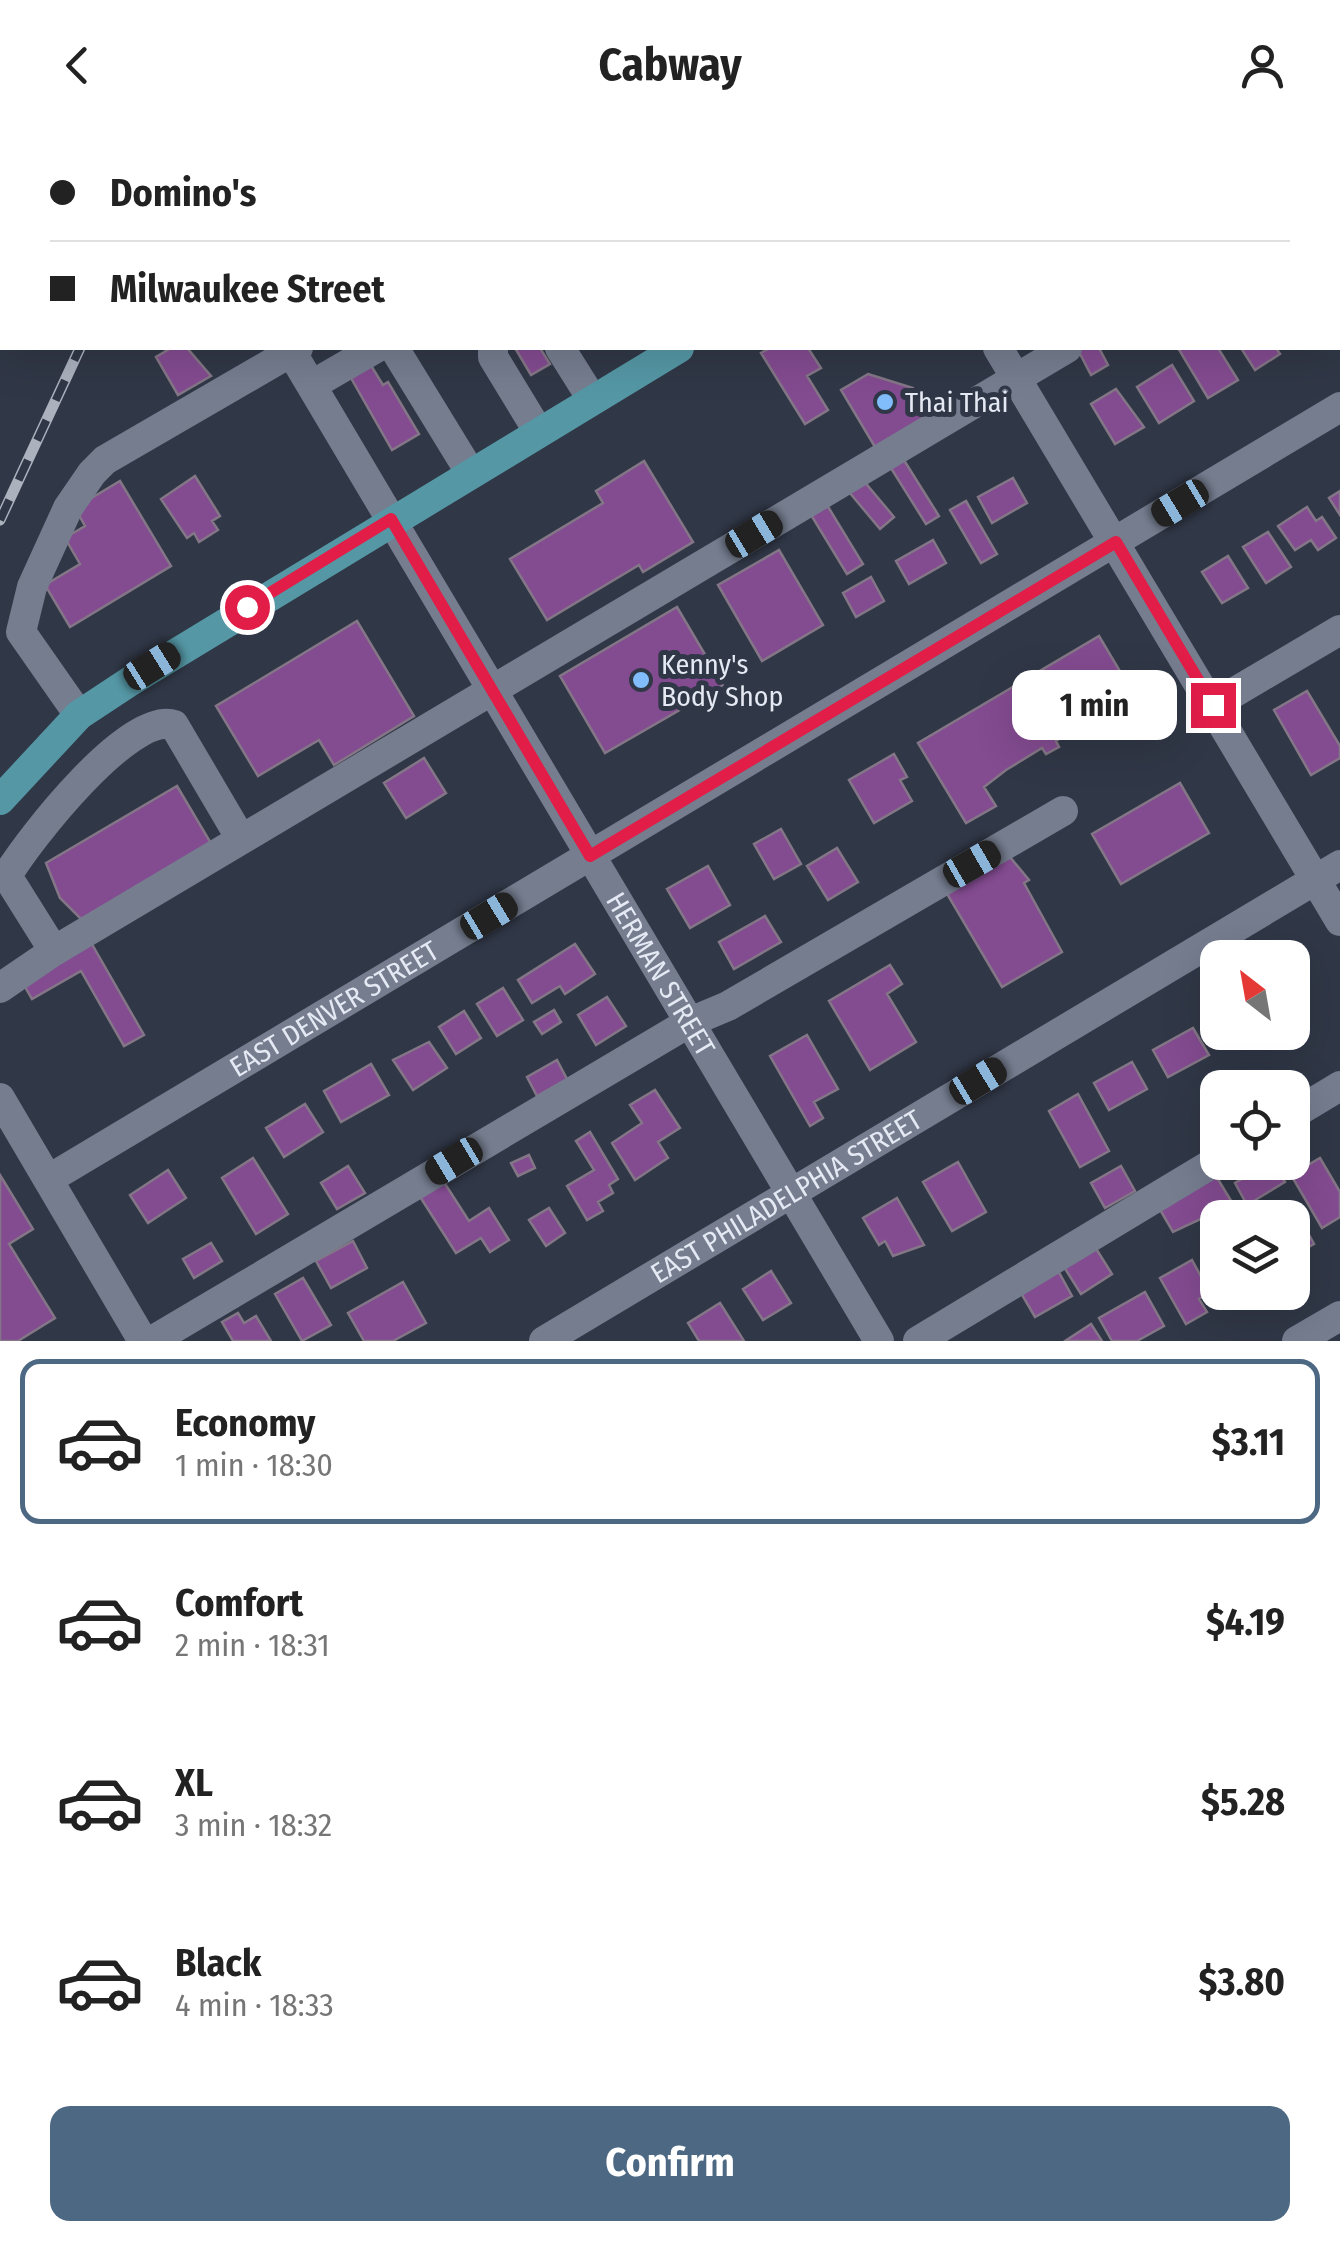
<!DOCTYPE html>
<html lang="en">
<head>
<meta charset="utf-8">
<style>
  :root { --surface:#fff; --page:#f6f6f6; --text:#222; --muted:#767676; --line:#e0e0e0; --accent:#4c6883 }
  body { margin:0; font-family:"Fira Sans Condensed",sans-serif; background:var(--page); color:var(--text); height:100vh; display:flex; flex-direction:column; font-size:38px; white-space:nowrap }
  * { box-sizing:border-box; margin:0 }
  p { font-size:32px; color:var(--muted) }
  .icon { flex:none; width:55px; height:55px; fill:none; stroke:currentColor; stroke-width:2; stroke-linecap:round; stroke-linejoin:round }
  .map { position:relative; height:1211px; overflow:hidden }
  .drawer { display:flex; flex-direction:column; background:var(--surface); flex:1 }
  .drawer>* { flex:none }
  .guide { position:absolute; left:0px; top:0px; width:1340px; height:220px; box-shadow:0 10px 40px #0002; display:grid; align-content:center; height:220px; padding:0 50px; background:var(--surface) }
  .needle { width:65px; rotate:329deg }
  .tools { position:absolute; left:1200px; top:810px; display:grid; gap:20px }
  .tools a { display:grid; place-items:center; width:110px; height:110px; border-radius:20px; background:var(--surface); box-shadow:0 10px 40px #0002; font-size:50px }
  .end { position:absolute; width:45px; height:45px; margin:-22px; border:12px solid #e11d48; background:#fff; box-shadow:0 0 0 5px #fff }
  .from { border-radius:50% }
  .bubble { position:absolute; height:70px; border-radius:20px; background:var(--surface); box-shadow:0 10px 40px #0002; font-size:32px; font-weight:700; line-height:70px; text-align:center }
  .car { position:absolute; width:30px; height:60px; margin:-30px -15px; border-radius:12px; box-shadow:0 0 8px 2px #0007; background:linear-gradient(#222 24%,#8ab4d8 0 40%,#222 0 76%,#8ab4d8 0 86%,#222 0) }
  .guide b { display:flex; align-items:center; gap:35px; height:95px; font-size:38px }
  .guide b+b { border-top:2px solid var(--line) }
  .guide i { width:25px; height:25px; background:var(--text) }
  ul { padding:18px 0 0; list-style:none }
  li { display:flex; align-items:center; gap:30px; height:165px; margin:0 20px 15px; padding:0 30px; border:5px solid transparent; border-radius:20px }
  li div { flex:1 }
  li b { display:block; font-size:38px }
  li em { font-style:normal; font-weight:700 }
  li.active { border-color:var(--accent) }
  li>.icon { width:90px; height:90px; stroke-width:1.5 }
  .button { display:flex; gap:20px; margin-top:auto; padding:20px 50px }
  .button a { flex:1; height:115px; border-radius:20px; background:var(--accent); color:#fff; font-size:40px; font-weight:700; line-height:115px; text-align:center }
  header { display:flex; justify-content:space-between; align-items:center; height:130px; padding:0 50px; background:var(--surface); font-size:45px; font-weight:700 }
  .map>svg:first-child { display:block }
  .building { fill:#834b90; stroke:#837686; stroke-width:2.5 }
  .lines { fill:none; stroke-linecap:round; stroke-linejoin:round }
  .minor { stroke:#757d8f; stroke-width:30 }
  .major { stroke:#5597a5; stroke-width:30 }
  .rail-casing { stroke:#abb1bd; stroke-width:11 }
  .rail { stroke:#303746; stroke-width:8; stroke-dasharray:22; stroke-linecap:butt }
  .route { stroke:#e11d48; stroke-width:12 }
  .poi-dot { fill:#80bdfa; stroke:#303746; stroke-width:4 }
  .labels { text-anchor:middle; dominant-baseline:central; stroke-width:10; stroke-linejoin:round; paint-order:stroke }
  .poi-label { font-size:28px; fill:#e4e9f3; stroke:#303746; text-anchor:start }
  .street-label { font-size:28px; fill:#e4e9f3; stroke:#303746 }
</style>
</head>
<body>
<header><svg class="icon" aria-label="back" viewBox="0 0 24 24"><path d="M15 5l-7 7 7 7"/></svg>Cabway<svg class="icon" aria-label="person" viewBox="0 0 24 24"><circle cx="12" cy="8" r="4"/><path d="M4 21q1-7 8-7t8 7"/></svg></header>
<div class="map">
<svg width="1340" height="1211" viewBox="0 0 1340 1211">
  <rect width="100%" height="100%" fill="#303746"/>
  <!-- building -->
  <path class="building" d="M1168 0H1225L1226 2H1169Z
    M1329 0H1340L1338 39V2H1325Z
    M171 218H187L211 246 178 265 156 227Z
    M515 218H540L550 234 531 245Z
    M770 218H808L821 238 807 246 828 280 805 294 761 223Z
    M1083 218H1099L1108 235 1091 245 1078 220Z
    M1178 218H1218L1238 250 1208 268Z
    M1241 218H1276L1280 224 1255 240Z
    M367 229 383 255 388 252 419 304 392 320 347 241Z
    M1172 235 1194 271 1159 293 1137 257Z
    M868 244 913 258 929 285 875 317 841 260Z
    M1116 259 1144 297 1115 314 1091 274Z
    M902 327 939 386 926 394 889 335Z
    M644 331 693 412 643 442 639 435 547 490 510 429 603 373 596 361Z
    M195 346 220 386 212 391 218 400 199 412 194 403 187 408 161 369Z
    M1013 348 1027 373 992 393 978 367Z
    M863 350 894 387 880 399 849 362Z
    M120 351 171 436 70 497 45 455 80 434 65 408 85 396 75 378Z
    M1340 361V385L1329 368Z
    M966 371 997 424 981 433 950 380Z
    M827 375 863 434 847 444 811 385Z
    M1307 377 1316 391 1322 387 1336 408 1318 420 1311 410 1295 420 1278 396Z
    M1268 402 1291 437 1266 453 1243 417Z
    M933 410 946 433 909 454 896 431Z
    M779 420 823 495 762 531 718 455Z
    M1228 426 1248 458 1222 473 1202 442Z
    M871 447 884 471 856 487 843 463Z
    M677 477 723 555 605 623 560 546Z
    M357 491 414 586 334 635 319 610 258 646 216 576Z
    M1099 506 1133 563 1056 611 1059 617 1046 624 1042 618 1006 640 984 657 996 676 966 693 918 613Z
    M1307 561 1340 616V628L1311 645 1274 580Z
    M894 624 907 647 900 650 912 671 874 693 849 650Z
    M424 628 446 663 406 688 384 653Z
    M1180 653 1209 703 1121 754 1092 704Z
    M177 656 212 715 83 791 60 768 46 733Z
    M781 699 801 734 774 749 754 714Z
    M837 718 858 752 828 770 807 736Z
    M1005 721 1029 750 1024 753 1062 822 1002 857 943 757Z
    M708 736 730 775 690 798 667 759Z
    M765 786 781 812 734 839 719 812Z
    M89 809 144 905 124 916 81 841 32 869 20 848Z
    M575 814 595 844 565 864 560 856 532 873 518 850Z
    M890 835 902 854 887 864 916 912 870 940 829 871Z
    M503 858 523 890 497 906 477 874Z
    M607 867 626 896 596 915 578 885Z
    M554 880 561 892 542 904 534 892Z
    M1292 880 1304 901 1276 917 1270 906 1258 912 1252 902H1292Z
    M464 881 481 908 456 924 439 897Z
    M1193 898 1209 925 1168 947 1153 920Z
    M807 905 838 959 814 972 823 988 810 996 770 926Z
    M429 912 447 938 413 960 393 930Z
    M557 930 567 949 537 966 527 947Z
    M1132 932 1147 959 1109 980 1094 953Z
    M371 934 389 965 341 992 324 961Z
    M655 960 680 998 658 1012 668 1028 635 1050 612 1013 642 993 630 975Z
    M1078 964 1109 1021 1080 1037 1049 981Z
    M305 974 323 1002 284 1027 266 998Z
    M590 1002 618 1049 609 1055 613 1063 598 1072 603 1081 587 1090 567 1056 594 1040 576 1011Z
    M529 1025 535 1038 518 1046 511 1033Z
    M253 1028 288 1084 256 1104 222 1048Z
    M1320 1028 1340 1062V1087L1322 1098 1291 1045Z
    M958 1032 986 1082 952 1101 923 1052Z
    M1270 1032 1285 1052 1247 1075 1235 1053Z
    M348 1036 365 1063 337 1079 321 1053Z
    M1121 1036 1135 1061 1105 1078 1091 1053Z
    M168 1040 186 1068 148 1093 130 1065Z
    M0 1045 33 1099 9 1114 55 1188 18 1211H0Z
    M440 1046 469 1091 489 1078 509 1110 490 1122 481 1108 456 1123 417 1062Z
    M1216 1046 1233 1074 1173 1102 1159 1078Z
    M897 1068 924 1115 893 1126 885 1111 879 1115 863 1088Z
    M549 1078 565 1103 546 1116 529 1090Z
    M1296 1081 1314 1114 1292 1126V1088H1285Z
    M353 1111 367 1138 331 1158 316 1131Z
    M211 1113 222 1131 194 1148 183 1129Z
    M1095 1117 1112 1144 1081 1164 1064 1137Z
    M1192 1130 1210 1163 1199 1169 1207 1182 1186 1194 1160 1148Z
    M1056 1137 1072 1166 1035 1187 1018 1158Z
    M771 1141 791 1173 763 1190 743 1159Z
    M303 1148 331 1195 302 1211 275 1164Z
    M403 1152 426 1193 393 1211H364L348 1183Z
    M1145 1162 1164 1196 1137 1211H1112L1099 1188Z
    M720 1173 744 1211H699L688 1193Z
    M238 1183 244 1193 256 1186 271 1211H233L222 1192Z
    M1091 1194 1102 1211H1065Z"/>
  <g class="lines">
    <!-- minor -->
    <g class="minor">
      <path d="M793 0 794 2"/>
      <path d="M868 0 869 2"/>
      <path d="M954 0 957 2"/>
      <path d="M986 0 988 2"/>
      <path d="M1019 0 1020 2"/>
      <path d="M284 2 288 0"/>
      <path d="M659 2 663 0"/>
      <path d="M724 2 729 0"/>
      <path d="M1338 54 1340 52"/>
      <path d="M0 169 2 167"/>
      <path id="s1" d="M289 218 879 1211"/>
      <path d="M394 218 470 342"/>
      <path d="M493 218V227L538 301"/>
      <path d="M560 218 592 269"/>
      <path d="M998 218 1340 791"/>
      <path d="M312 255 376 218"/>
      <path d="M1213 575 1340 500"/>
      <path d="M79 585 21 502 32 457 68 378 92 343 105 330 298 218"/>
      <path d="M54 821 7 746C28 710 130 580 174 595L241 709"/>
      <path d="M0 858 54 821 1067 218"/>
      <path d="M0 968 143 1211"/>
      <path d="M1292 985 1340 956"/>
      <path id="s2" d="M49 1049 1340 277"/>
      <path d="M152 1211 690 892 728 876 1063 681"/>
      <path id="s3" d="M544 1211 1340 735"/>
      <path d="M918 1211 1218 1030"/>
      <path d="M1297 1211 1340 1186"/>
    </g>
    <!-- major -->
    <path class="major" d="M1040 2 1044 0
      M0 670 79 585 129 552 679 218"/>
    <!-- rail casing -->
    <g class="rail-casing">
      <path id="rail" d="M182 2 184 0
        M0 390 80 218"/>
    </g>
    <!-- rail -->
    <use href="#rail" class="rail"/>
  </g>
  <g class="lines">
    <!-- route -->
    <path class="route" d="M247 477 391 389 590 726 1116 412 1213 575"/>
  </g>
  <!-- markers -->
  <g class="poi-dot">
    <circle cx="885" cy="272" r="10"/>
    <circle cx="641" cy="550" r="10"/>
  </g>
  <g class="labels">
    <!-- poi labels -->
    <g class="poi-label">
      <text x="905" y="272">Thai Thai</text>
      <text x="661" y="534">Kenny's<tspan x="661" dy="32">Body Shop</tspan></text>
    </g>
    <!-- street labels -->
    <g class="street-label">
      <text stroke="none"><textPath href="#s1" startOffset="728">HERMAN STREET</textPath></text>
      <text stroke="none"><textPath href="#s2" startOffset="332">EAST DENVER STREET</textPath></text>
      <text stroke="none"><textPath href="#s3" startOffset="282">EAST PHILADELPHIA STREET</textPath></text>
    </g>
  </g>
</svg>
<div class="tools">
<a><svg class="needle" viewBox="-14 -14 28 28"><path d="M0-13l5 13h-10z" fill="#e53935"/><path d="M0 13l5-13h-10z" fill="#767676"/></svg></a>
<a><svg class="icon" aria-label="locate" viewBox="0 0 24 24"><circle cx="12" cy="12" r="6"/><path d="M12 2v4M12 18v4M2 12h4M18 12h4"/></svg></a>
<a><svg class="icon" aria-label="layers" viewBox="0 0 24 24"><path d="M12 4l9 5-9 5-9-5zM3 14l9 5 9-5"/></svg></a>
</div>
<i class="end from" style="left:247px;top:477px"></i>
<i class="end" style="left:1213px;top:575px"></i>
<div class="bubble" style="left:1012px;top:540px;width:165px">1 min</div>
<i class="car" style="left:1180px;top:373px;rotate:239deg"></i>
<i class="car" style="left:754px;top:404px;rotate:59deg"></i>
<i class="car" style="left:152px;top:536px;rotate:58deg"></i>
<i class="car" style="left:972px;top:734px;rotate:60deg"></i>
<i class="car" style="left:489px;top:786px;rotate:59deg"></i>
<i class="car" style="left:978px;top:951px;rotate:59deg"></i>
<i class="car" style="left:454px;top:1031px;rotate:239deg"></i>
<div class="guide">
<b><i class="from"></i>Domino's</b>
<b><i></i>Milwaukee Street</b>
</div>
</div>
<section class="drawer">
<ul>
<li class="active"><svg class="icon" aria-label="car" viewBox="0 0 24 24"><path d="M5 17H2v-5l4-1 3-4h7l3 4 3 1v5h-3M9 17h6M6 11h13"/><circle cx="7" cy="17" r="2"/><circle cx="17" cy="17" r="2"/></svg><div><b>Economy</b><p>1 min · 18:30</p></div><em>$3.11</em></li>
<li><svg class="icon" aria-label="car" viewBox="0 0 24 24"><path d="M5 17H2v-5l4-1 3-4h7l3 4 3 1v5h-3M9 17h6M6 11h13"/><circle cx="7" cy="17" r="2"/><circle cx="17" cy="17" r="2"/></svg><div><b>Comfort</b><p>2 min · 18:31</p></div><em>$4.19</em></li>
<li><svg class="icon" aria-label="car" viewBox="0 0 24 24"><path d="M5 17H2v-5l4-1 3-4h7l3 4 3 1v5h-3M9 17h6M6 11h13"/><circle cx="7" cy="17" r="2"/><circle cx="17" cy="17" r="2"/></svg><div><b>XL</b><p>3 min · 18:32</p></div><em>$5.28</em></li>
<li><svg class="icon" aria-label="car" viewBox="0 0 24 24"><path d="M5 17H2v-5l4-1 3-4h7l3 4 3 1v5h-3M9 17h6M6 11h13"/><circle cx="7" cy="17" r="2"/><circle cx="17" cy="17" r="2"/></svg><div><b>Black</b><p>4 min · 18:33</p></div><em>$3.80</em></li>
</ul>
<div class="button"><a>Confirm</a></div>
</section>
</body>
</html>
